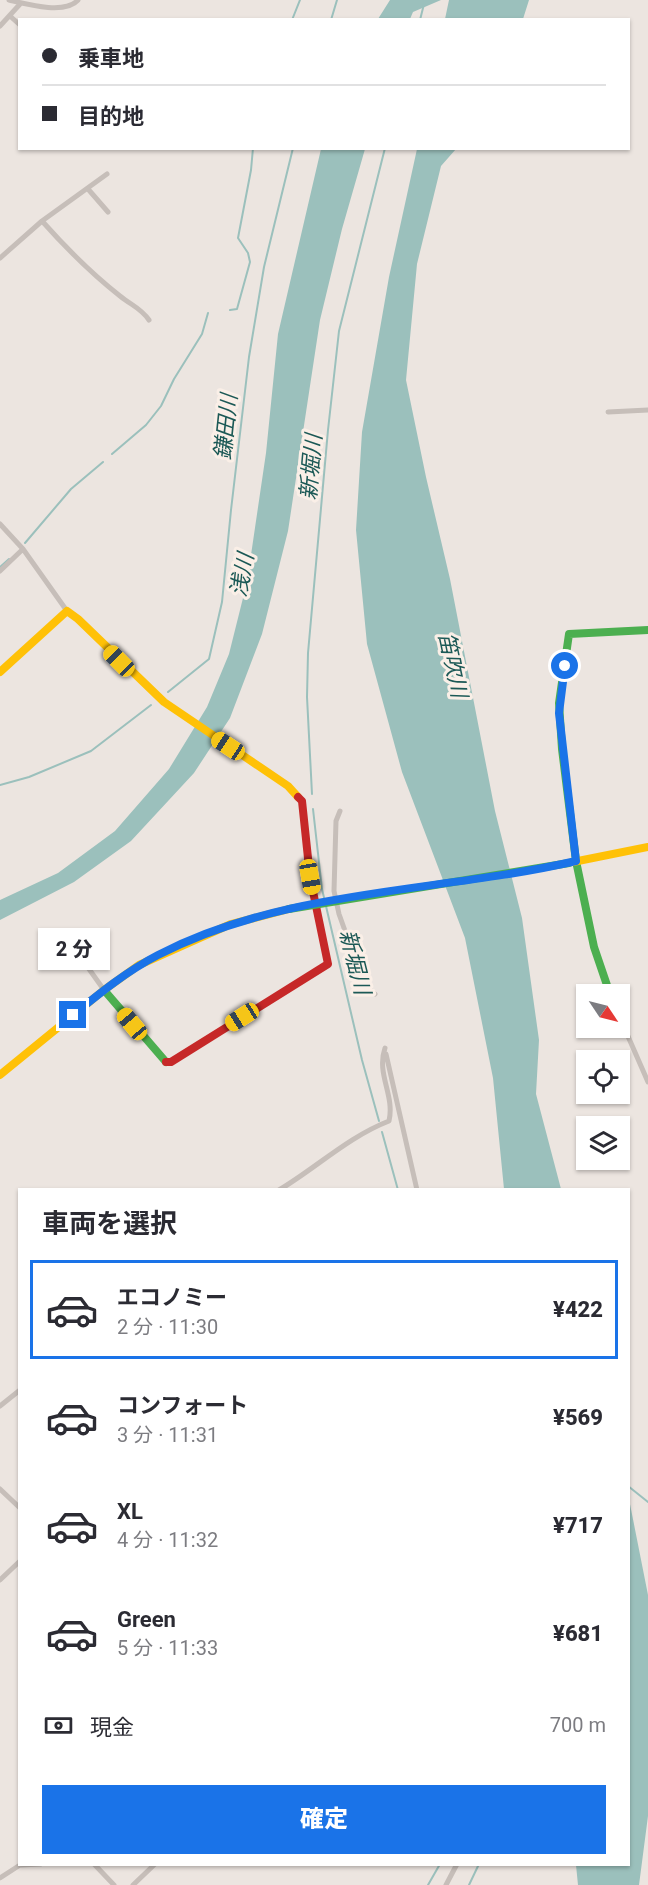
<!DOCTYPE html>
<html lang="ja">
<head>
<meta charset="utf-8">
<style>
  :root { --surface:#fff; --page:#f2f2f3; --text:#2b2b33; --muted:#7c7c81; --line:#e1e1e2; --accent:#1a73e8 }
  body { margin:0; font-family:Roboto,"Noto Sans JP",sans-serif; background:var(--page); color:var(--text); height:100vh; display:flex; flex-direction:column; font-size:22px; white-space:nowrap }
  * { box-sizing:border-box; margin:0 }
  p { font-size:20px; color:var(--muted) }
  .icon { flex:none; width:33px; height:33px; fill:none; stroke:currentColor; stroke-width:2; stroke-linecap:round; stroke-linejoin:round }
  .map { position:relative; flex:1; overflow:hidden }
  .details { position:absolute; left:18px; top:1188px; width:612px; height:678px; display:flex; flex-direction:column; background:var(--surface); border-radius:0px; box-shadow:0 2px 4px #0004 }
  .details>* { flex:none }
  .hud { position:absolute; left:18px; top:18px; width:612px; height:132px; border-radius:0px; box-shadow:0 2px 4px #0004; display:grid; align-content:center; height:132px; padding:0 24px; background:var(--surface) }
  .needle { width:39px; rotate:125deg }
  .tools { position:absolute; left:576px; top:984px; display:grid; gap:12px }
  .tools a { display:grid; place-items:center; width:54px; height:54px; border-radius:0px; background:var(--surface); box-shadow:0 2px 4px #0004; font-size:30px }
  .end { position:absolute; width:27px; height:27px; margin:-14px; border:8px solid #1a73e8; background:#fff; box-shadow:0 0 0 3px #fff }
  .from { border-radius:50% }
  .bubble { position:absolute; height:42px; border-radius:0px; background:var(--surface); box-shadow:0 2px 4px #0004; font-size:20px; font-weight:800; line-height:42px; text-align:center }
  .car { position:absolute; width:18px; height:36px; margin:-18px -9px; border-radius:8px; box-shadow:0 0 4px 2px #0007; background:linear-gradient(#f5c518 24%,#345 0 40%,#f5c518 0 76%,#345 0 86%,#f5c518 0) }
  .hud b { display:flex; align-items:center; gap:21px; height:57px; font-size:22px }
  .hud b+b { border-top:2px solid var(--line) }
  .hud i { width:15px; height:15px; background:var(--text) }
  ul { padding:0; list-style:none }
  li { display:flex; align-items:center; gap:18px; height:99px; margin:0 12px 9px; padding:0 12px; border:3px solid transparent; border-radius:0px }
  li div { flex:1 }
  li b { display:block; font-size:22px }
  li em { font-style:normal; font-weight:800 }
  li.active { border-color:var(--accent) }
  li>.icon { width:54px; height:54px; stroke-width:1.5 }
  h2 { padding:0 24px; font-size:27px; line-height:72px }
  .pay { display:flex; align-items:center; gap:15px; height:66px; padding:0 24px; font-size:22px }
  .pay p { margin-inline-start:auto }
  .button { display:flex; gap:12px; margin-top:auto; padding:12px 24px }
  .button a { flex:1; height:69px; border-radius:0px; background:var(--accent); color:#fff; font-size:24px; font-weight:800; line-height:69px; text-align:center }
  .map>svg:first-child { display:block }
  .water { fill:#9bc0bc }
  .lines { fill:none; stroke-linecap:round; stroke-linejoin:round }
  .stream { stroke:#9bc0bc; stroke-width:2 }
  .street { stroke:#c6beb9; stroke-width:5 }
  .fast { stroke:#4caf50; stroke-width:8 }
  .slow { stroke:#ffc107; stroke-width:8 }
  .jam { stroke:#c62828; stroke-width:8 }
  .fast-bridge { stroke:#4caf50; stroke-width:8 }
  .route { stroke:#1a73e8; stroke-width:8 }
  .labels { text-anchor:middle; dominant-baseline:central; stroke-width:6; stroke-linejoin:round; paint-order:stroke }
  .water-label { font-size:22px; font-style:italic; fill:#1c5956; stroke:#faefe7 }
</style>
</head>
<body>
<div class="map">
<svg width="648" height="1885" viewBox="0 0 648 1885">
  <rect width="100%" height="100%" fill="#ece5e0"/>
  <!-- water -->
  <path class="water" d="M390 0H441L413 12 410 19H378Z
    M449 0H529L523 19H445Z
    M321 149H365L342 229 320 320 288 531 262 634 230 718 194 773 131 841 74 882 0 920V900L58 873 115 831 169 769 207 707 229 654 247 582 266 453 278 334Z
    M417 149H456L441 166 417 264 406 380 426 477 450 579 495 811 522 918 539 1040 536 1094 561 1189H504L493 1078 465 938 402 772 367 644 356 530 362 432 389 277Z
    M629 1499 648 1595V1816L639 1885H578L576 1865 628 1864Z"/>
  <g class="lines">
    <!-- stream -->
    <path class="stream" d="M292 20 300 0
      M331 20 337 0
      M420 20 425 0
      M230 310 237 309 250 262 248 253 238 238 251 170 253 148
      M112 454 146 425 161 406 174 379 202 334 208 313
      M25 543 71 489 103 462
      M0 567 9 559
      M168 692 209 659 222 602 231 510 249 357 264 267 293 148
      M0 785 29 777 91 751 151 705
      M312 794 307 697 308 653 328 430 339 331 385 148
      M313 809 322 889 362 1060 379 1121
      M382 1132 398 1190
      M628 1486 648 1502
      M428 1885 440 1864
      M469 1885 479 1864"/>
    <!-- street -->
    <path class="street" d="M9 0C26 4 65 15 78 0
      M10 16 20 25
      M0 26 21 3
      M88 189 108 212
      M42 221C66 248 92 274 120 296 131 305 141 308 149 320
      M0 258 42 221 107 174
      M608 412 648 410
      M0 524 23 549 67 611
      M0 571 23 549
      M340 811 336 821 334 891 339 914 364 984 375 994
      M66 947 84 962 104 990
      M620 1018 648 1082
      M386 1054 417 1190
      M279 1190C316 1168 348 1137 389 1121 395 1095 376 1074 385 1048
      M0 1406 20 1390
      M0 1489 20 1508
      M0 1580 20 1561
      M94 1864 114 1885
      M0 1878 20 1865 41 1864
      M133 1885 155 1864
      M446 1885 457 1864"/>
    <!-- fast -->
    <path class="fast" d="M104 990 166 1062
      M610 994 594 947 576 861 562 749 559 703 569 634 648 630"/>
    <!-- slow -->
    <path class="slow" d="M0 672 67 611 78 619 164 702 288 786 298 797
      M573 862 648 847
      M0 1075 104 990 139 965 231 924 289 909"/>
    <!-- jam -->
    <path class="jam" d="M166 1062H171L328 964 310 877 302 801 298 797"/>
    <!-- fast-bridge -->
    <path class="fast-bridge" d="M289 909 569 863"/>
  </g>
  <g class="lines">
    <!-- route -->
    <path class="route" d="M73 1015C100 993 127 971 158 955 287 888 438 893 576 861L559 713 565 666"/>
  </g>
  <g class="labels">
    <!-- water labels -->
    <g class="water-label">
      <text transform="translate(226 427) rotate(-84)">鎌田川</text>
      <text transform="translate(311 467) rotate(-85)">新堀川</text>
      <text transform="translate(242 575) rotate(-79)">浅川</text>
      <text transform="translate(453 665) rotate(78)">笛吹川</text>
      <text transform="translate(355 962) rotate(76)">新堀川</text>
    </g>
  </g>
</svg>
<div class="tools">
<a><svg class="needle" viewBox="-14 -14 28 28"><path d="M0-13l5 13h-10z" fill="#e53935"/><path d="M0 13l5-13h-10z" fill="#7c7c81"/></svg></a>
<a><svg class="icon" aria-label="locate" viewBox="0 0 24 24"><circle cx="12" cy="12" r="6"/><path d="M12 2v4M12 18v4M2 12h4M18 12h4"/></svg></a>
<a><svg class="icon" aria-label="layers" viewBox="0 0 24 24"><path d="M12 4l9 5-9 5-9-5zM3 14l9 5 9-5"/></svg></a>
</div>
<i class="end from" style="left:565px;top:666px"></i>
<i class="end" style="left:73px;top:1015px"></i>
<div class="bubble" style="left:38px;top:928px;width:72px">2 分</div>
<i class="car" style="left:119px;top:661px;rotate:315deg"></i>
<i class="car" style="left:228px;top:746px;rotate:303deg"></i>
<i class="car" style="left:310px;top:877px;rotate:170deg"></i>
<i class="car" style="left:242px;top:1017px;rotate:238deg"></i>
<i class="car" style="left:132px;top:1024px;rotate:320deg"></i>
<div class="hud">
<b><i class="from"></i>乗車地</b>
<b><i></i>目的地</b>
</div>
<section class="details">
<h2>車両を選択</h2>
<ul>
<li class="active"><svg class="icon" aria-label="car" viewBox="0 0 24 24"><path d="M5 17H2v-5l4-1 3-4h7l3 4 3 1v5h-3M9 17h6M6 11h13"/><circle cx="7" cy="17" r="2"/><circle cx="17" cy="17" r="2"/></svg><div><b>エコノミー</b><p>2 分 · 11:30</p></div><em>¥422</em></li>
<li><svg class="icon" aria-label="car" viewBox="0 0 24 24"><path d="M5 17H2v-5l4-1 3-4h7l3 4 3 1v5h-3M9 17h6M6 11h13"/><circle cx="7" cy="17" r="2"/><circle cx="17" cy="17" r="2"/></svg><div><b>コンフォート</b><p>3 分 · 11:31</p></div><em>¥569</em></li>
<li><svg class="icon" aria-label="car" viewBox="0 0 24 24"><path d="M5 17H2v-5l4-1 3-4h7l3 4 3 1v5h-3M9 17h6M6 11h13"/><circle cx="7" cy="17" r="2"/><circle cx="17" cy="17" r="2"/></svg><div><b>XL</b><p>4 分 · 11:32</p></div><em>¥717</em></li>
<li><svg class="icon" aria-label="car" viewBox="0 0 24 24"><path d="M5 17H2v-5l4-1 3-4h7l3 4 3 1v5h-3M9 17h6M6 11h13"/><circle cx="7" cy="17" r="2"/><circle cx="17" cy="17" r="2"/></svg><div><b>Green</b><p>5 分 · 11:33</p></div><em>¥681</em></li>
</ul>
<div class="pay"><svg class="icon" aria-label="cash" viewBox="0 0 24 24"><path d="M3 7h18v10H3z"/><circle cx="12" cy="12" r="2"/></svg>現金<p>700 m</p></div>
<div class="button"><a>確定</a></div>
</section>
</div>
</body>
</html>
